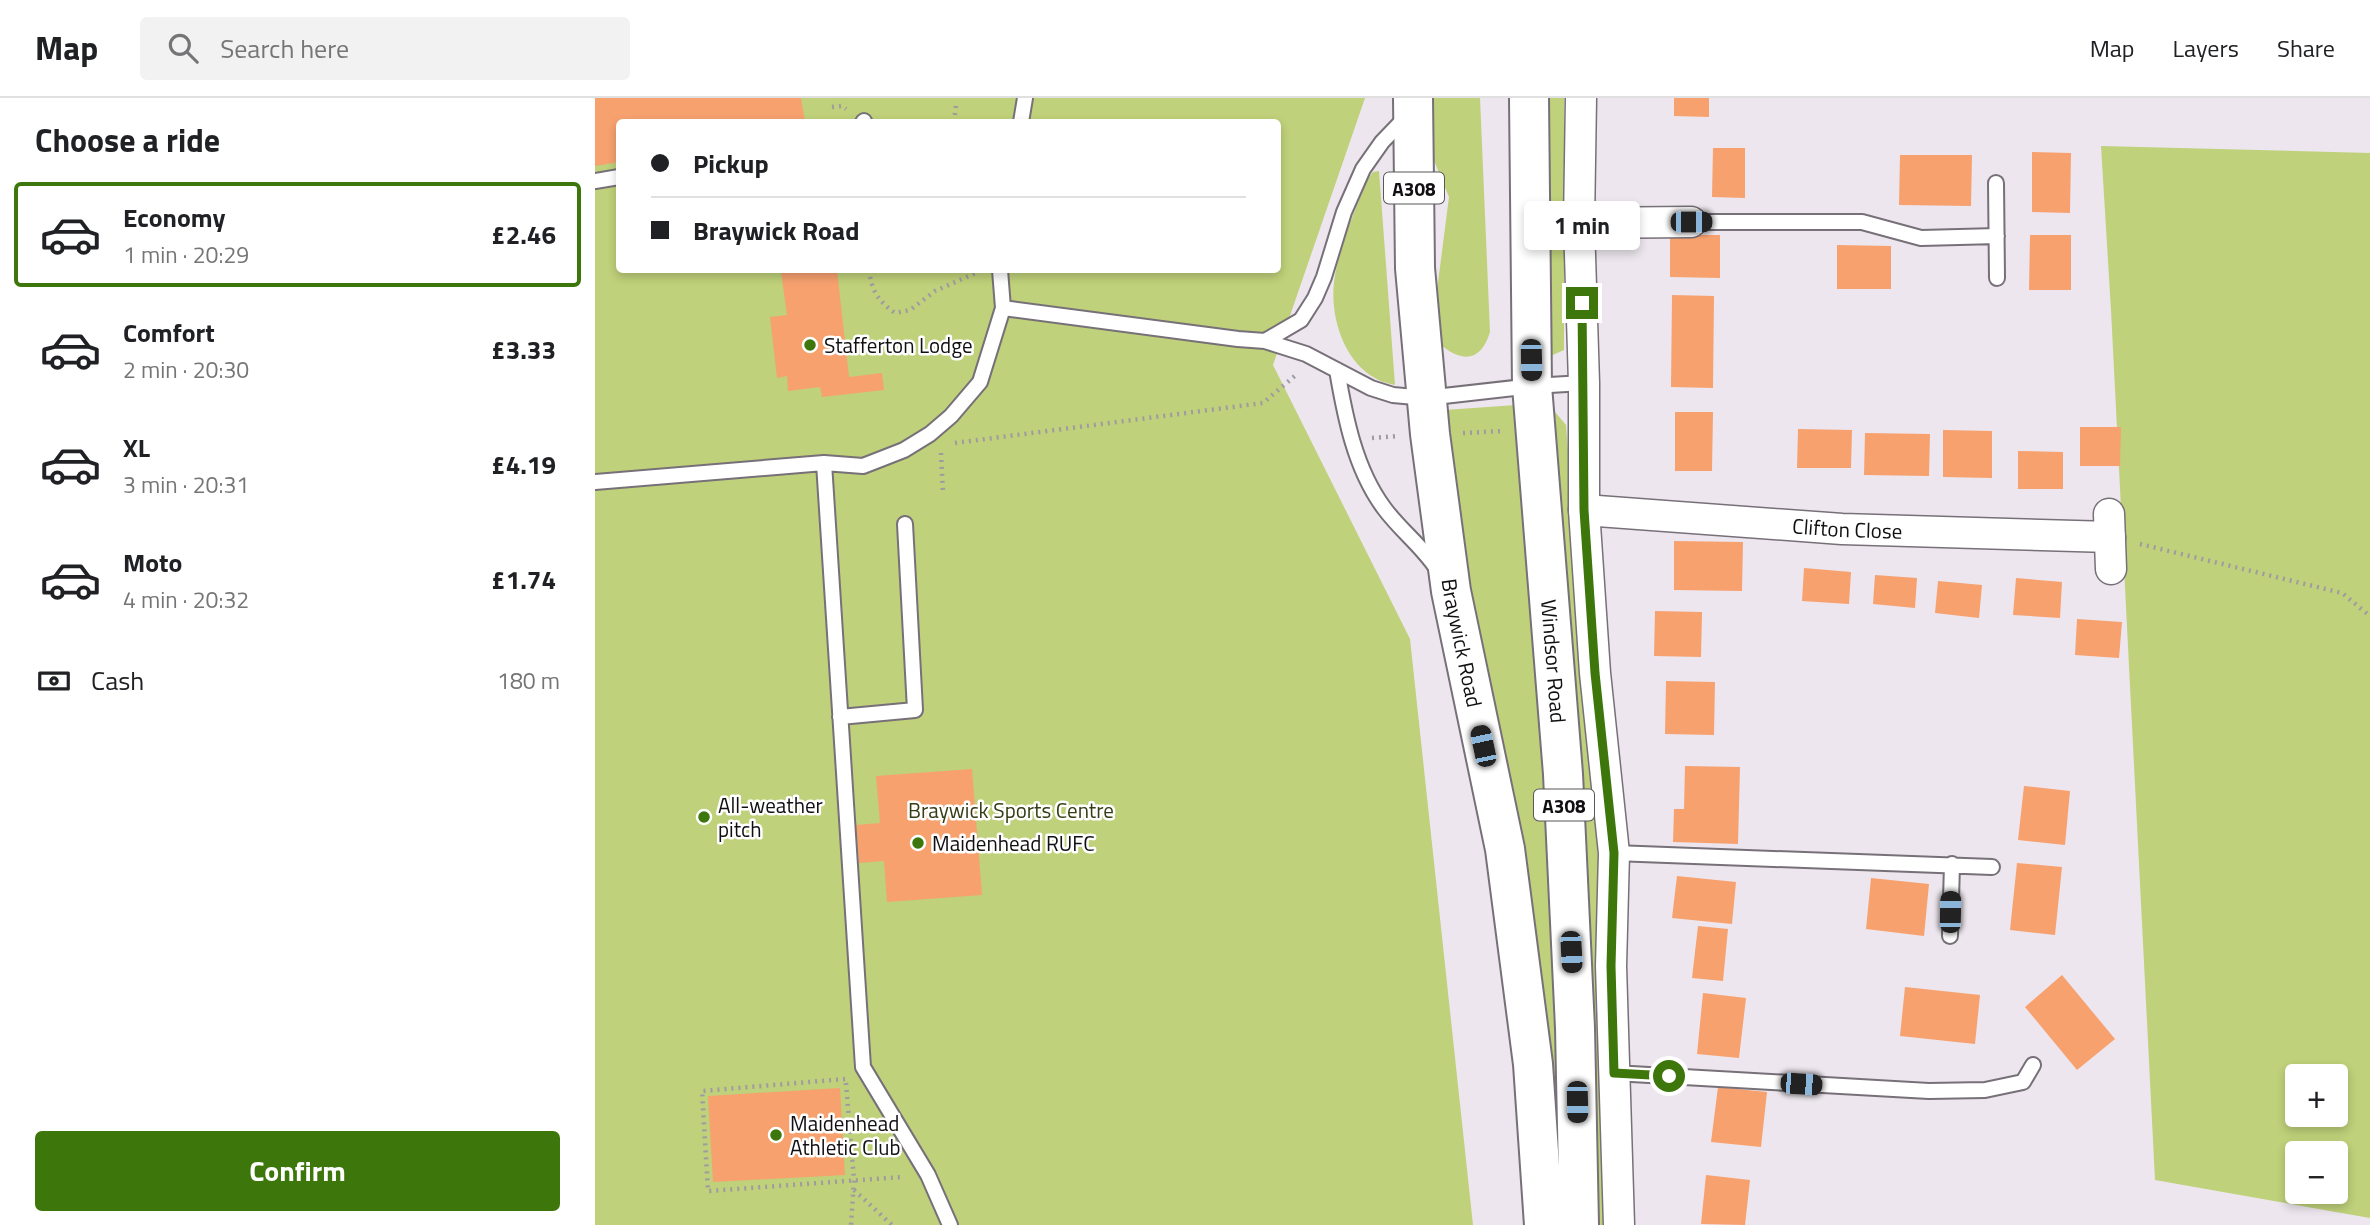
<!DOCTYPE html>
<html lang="en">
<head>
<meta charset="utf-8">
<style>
  :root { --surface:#fff; --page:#f2f2f2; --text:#202124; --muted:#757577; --line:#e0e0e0; --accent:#3d770b }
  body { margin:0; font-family:"Titillium Web",sans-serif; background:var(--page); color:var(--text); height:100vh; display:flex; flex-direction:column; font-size:26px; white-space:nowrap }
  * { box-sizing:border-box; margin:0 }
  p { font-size:23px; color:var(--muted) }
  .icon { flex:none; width:38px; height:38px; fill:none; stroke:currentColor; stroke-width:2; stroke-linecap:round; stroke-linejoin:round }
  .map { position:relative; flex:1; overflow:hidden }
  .panel { display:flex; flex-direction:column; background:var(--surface); width:595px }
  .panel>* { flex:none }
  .guide { position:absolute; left:21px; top:21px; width:665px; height:154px; border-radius:7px; box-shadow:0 4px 10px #0003; display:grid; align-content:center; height:154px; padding:0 35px; background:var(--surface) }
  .tools { position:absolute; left:1690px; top:966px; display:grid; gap:14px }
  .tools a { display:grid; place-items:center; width:63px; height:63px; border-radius:7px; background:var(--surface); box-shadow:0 4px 10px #0003; font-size:35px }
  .end { position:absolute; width:32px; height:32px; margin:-16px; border:9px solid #3d770b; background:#fff; box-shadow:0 0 0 4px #fff }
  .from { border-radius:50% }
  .bubble { position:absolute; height:49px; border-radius:7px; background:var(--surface); box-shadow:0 4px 10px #0003; font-size:23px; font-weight:700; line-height:49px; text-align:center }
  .car { position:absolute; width:21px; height:42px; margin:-21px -10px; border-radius:9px; box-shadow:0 0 5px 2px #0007; background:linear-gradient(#222 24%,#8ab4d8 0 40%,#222 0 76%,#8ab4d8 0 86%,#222 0) }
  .guide b { display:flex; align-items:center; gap:24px; height:66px; font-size:26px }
  .guide b+b { border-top:2px solid var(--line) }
  .guide i { width:18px; height:18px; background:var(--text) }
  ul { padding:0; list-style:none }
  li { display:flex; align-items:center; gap:21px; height:105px; margin:0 14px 10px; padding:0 21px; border:4px solid transparent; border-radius:7px }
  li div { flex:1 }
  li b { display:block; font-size:26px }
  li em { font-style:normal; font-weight:700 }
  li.active { border-color:var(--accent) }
  li>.icon { width:63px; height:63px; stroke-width:1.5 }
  h2 { padding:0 35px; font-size:32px; line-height:84px }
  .pay { display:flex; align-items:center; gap:18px; height:77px; padding:0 35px; font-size:26px }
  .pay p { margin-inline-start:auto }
  .primary-button { display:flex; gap:14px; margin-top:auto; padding:14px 35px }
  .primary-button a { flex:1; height:80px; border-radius:7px; background:var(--accent); color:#fff; font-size:28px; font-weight:700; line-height:80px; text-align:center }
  header { display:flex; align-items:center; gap:42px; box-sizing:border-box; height:98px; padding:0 35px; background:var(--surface); border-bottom:2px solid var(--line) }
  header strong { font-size:33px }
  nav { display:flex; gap:38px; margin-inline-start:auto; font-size:24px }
  .search { width:490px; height:63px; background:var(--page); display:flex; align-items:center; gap:18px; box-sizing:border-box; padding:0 24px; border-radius:7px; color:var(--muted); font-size:26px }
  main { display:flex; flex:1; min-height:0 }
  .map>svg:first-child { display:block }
  .green { fill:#bfd17a; fill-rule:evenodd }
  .building { fill:#f7a16f }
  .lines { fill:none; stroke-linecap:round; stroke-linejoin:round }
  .service-casing { stroke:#777078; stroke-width:18 }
  .minor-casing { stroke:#777078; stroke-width:33 }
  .primary-casing { stroke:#777078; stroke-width:42 }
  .path { stroke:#a09ba1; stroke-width:4.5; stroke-dasharray:2 5; stroke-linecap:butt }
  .service { stroke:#fff; stroke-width:14 }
  .minor { stroke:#fff; stroke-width:30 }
  .primary { stroke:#fff; stroke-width:38 }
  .route { stroke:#3d770b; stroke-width:9 }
  .poi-dot { fill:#3d770b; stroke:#fff; stroke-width:2.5 }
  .labels { text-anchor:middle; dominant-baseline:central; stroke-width:5; stroke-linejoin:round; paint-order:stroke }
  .shield { fill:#fff; stroke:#595759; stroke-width:2 }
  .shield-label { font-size:19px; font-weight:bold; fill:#120f12 }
  .poi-label { font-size:21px; fill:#120f12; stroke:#fff; text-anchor:start }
  .street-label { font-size:21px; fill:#120f12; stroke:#fff }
  .park-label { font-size:21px; fill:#353d15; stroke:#fff }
</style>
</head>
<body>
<header>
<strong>Map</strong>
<div class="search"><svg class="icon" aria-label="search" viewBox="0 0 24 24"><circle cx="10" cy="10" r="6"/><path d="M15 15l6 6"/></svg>Search here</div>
<nav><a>Map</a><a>Layers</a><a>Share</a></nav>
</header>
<main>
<section class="panel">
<h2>Choose a ride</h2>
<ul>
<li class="active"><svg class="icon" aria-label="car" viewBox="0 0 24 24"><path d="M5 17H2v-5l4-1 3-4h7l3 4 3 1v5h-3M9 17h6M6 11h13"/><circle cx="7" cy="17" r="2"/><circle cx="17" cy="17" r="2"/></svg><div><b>Economy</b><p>1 min · 20:29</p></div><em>£2.46</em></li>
<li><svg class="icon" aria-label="car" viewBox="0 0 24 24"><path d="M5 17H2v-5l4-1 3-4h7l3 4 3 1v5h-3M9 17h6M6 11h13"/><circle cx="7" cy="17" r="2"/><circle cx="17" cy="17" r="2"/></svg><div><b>Comfort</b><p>2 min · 20:30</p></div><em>£3.33</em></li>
<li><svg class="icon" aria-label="car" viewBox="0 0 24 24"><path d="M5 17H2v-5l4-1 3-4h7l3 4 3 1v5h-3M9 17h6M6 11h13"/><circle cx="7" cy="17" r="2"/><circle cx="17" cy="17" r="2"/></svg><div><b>XL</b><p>3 min · 20:31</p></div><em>£4.19</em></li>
<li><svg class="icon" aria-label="car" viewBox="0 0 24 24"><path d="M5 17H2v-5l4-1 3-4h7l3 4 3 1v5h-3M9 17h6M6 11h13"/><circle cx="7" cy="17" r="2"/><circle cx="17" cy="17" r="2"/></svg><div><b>Moto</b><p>4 min · 20:32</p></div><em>£1.74</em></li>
</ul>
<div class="pay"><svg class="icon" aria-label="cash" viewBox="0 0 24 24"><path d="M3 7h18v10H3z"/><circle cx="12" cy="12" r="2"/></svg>Cash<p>180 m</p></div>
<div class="primary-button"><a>Confirm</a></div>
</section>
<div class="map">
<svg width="1775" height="1127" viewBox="0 0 1775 1127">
  <rect width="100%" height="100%" fill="#ede6ee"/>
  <!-- green -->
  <path class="green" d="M0 0H770L678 267 815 541 878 1127H0ZM24 24H682V172H24Z
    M819 0H885L895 234C886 264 867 265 845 246L841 200 854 99 818 11Z
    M943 0H969V252L951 260Z
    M1506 48 1775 55V1120L1560 1082 1516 212ZM1703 978H1741V1017H1703ZM1703 1055H1741V1094H1703Z
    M784 73 800 287C793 285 786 284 780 280 749 263 735 219 739 185 743 150 759 115 772 82L778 74Z
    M951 303 971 327 1002 734 1013 1127H1001L991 732Z
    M921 307 949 644 966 1121 873 495 850 312Z"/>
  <!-- building -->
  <path class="building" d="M0 0H206L210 24H24V64L0 68Z
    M1079 0H1114V19L1079 18Z
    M1118 50H1150V100L1117 99Z
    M1437 54 1476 55 1475 115 1437 114Z
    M1305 57H1377L1376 108 1304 107Z
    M1075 137H1125V180L1075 179Z
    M1435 137H1476V192H1434Z
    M1242 147 1296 148V191H1242Z
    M200 172H242L254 279 287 275 289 292 227 299 225 289 193 293 192 278 182 280 175 219 192 217 186 174Z
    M1077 197 1119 198 1118 290 1076 289Z
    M1080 314H1118L1117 373H1080Z
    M1485 329H1526L1525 368H1485Z
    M1203 331 1257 332 1256 370H1202Z
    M1348 332 1397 333V380L1348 379Z
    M1270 335 1335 336 1334 378 1269 377Z
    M1423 353 1468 354V391H1423Z
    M1079 443 1148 444 1147 493 1079 492Z
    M1209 470 1256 474 1254 506 1207 503Z
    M1280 477 1322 480 1320 510 1278 506Z
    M1421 480 1467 484 1465 520 1418 517Z
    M1343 483 1387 487 1384 520 1340 515Z
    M1060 513 1107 514 1106 559 1059 558Z
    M1482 521 1527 524 1524 560 1480 557Z
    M1071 583 1120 584 1119 637 1070 636Z
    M1090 668 1145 669 1143 746 1078 744 1079 711H1089Z
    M377 671 387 797 292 804 289 763 264 765 261 727 285 725 281 678Z
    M1429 688 1475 693 1470 747 1423 742Z
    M1422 765 1467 769 1460 837 1415 832Z
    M1082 778 1141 784 1137 826 1077 820Z
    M1276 780 1334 786 1329 838 1271 831Z
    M1103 828 1133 831 1128 883 1097 880Z
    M1467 877 1520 941 1482 972 1430 909Z
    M1310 889 1385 897 1380 946 1305 938Z
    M1108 895 1151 900 1144 960 1102 956Z
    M1123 989 1172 994 1166 1049 1116 1044Z
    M245 990 250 1077 118 1084 113 998Z
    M1111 1077 1155 1082 1150 1127 1106 1126Z"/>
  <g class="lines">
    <!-- service casing -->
    <g class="service-casing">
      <path id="service" d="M268 24 269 23
        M426 24 430 0
        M0 83 24 79
        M1401 85 1402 180
        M1096 124H1267L1326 140 1402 138
        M408 210 643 241 670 243 711 256 776 290 798 297 831 300 937 288 989 285
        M670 243 706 222 720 200 729 179 749 114 768 71 787 44 812 18
        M742 272C750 319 760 371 789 410 805 432 827 448 842 471
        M229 365 268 969 333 1077 355 1127
        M0 384 229 365 268 368 309 352 335 336 356 318 385 284 408 210 405 172
        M245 619 320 612 310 426
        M1019 755 1397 769
        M1355 838 1357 766
        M1019 975 1334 993 1390 992 1428 984 1438 967"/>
    </g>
    <!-- minor casing -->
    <g class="minor-casing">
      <g id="minor">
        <path d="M986 0 984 125 989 285V412L1000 575 1019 755 1016 868 1024 1127"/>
        <path d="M984 125 1096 124"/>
        <path id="s1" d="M989 412 1247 431 1515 439"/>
        <path d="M1514 416 1516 471"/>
      </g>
    </g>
    <!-- primary casing -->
    <g class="primary-casing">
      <g id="primary">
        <path id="s2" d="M818 0 820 170 835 336 856 493 910 751 938 966 949 1127"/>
        <path id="s3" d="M934 0 937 288 968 676 980 930 984 1127"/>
      </g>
    </g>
    <!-- path -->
    <path class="path" d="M237 9 247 8 251 11
      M359 24 361 7
      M274 172C277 193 282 202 300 215L315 212 340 193 383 174
      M868 335 908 333
      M777 340 803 338
      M360 345 668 305 702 276
      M346 355 348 396
      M1545 446 1747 495 1775 518
      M250 981 107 993 113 1093 307 1079
      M251 985 259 1082 256 1127
      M259 1092 297 1127"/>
    <!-- service -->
    <use href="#service" class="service"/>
    <!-- minor -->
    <use href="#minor" class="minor"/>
    <!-- primary -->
    <use href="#primary" class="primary"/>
  </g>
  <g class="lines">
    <!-- route -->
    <path class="route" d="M987 205 989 412 1000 575 1019 755 1016 868 1019 975 1074 978"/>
  </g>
  <!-- markers -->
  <g class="poi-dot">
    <circle cx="215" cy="247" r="7"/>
    <circle cx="109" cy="719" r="7"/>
    <circle cx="323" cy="745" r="7"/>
    <circle cx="181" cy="1037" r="7"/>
  </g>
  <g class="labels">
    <!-- shield labels -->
    <g class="shield">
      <rect x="789" y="74.5" width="60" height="31" rx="5"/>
      <rect x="939" y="691.5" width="60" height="31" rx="5"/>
    </g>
    <g class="shield-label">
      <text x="819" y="90">A308</text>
      <text x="969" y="707">A308</text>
    </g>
    <!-- poi labels -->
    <g class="poi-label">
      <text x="229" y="247">Stafferton Lodge</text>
      <text x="123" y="707">All-weather<tspan x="123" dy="24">pitch</tspan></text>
      <text x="337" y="745">Maidenhead RUFC</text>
      <text x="195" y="1025">Maidenhead<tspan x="195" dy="24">Athletic Club</tspan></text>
    </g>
    <!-- street labels -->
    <g class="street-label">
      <text stroke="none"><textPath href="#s1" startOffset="264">Clifton Close</textPath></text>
      <text stroke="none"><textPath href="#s2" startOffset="548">Braywick Road</textPath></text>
      <text stroke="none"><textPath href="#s3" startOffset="564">Windsor Road</textPath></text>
    </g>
    <!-- park labels -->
    <g class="park-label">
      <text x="416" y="712">Braywick Sports Centre</text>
    </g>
  </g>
</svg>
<div class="tools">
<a>+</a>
<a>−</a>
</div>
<i class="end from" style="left:1074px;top:978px"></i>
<i class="end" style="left:987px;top:205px"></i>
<div class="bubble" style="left:929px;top:103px;width:116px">1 min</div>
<i class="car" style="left:1096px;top:124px;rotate:90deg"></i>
<i class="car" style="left:936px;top:262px;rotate:179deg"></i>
<i class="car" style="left:888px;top:648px;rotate:348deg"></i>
<i class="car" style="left:1355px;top:814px;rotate:1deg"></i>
<i class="car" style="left:976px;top:854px;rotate:177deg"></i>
<i class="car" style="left:1206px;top:986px;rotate:94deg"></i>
<i class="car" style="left:982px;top:1004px;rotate:179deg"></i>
<div class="guide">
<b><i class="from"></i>Pickup</b>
<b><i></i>Braywick Road</b>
</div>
</div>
</main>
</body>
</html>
